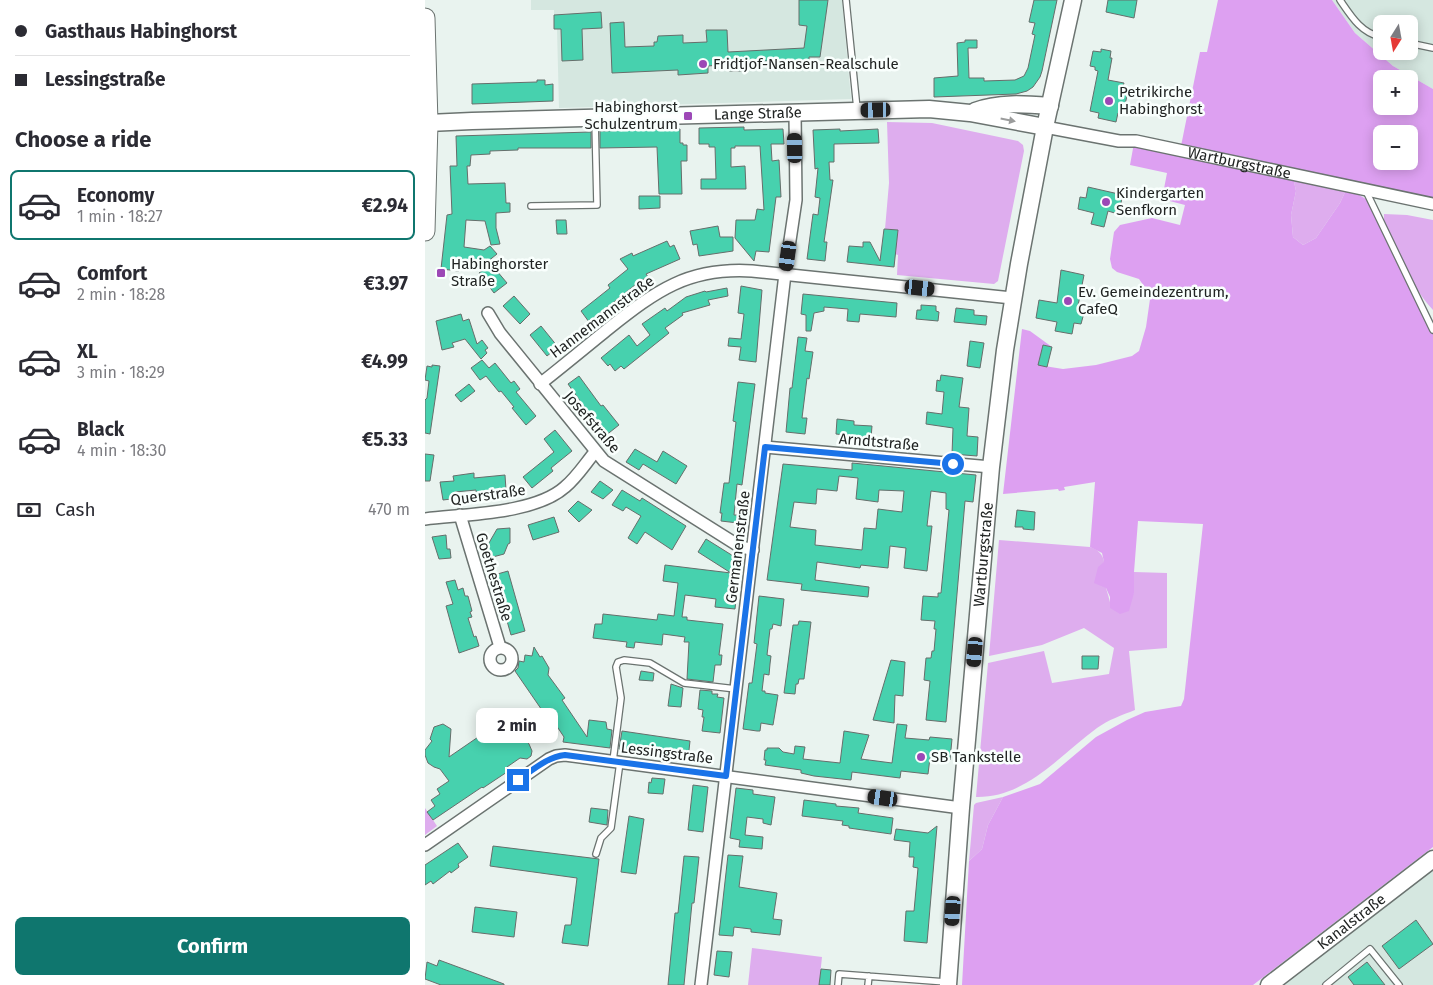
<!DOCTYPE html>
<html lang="en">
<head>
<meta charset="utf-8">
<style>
  :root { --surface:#fff; --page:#f2f2f3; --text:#2b2b33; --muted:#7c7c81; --line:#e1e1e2; --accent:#0f766e }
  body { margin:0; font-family:"Fira Sans",sans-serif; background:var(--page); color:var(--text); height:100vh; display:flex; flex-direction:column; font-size:19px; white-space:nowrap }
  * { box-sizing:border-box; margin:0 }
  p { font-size:16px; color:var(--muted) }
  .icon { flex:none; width:28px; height:28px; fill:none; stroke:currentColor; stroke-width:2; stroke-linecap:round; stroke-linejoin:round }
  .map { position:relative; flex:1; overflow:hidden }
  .panel { display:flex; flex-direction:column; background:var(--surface); width:425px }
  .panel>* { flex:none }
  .banner { display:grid; align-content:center; height:110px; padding:0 15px; background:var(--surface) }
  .needle { width:32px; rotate:191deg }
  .fabs { position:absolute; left:948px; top:15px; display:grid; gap:10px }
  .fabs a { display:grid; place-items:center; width:45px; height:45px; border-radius:8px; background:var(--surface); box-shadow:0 2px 12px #0003; font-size:25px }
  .end { position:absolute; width:22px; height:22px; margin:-11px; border:6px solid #1a73e8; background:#fff; box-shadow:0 0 0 2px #fff }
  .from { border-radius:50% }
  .bubble { position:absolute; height:35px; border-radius:8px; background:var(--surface); box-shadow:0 2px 12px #0003; font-size:16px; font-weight:700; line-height:35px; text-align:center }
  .car { position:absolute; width:15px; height:30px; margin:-15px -8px; border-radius:6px; box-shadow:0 0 4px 1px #0007; background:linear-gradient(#222 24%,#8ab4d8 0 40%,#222 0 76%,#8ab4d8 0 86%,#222 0) }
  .banner b { display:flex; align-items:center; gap:18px; height:48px; font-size:19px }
  .banner b+b { border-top:1px solid var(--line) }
  .banner i { width:12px; height:12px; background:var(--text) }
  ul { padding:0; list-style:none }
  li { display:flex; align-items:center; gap:15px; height:70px; margin:0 10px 8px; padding:0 5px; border:2px solid transparent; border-radius:8px }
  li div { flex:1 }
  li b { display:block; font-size:19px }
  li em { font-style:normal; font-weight:700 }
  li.active { border-color:var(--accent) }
  li>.icon { width:45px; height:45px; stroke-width:1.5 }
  h2 { padding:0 15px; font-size:22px; line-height:60px }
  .pay { display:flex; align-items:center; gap:12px; height:55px; padding:0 15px; font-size:19px }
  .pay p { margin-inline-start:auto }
  .primary-button { display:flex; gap:10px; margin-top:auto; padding:10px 15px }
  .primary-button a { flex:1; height:58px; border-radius:8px; background:var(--accent); color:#fff; font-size:20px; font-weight:700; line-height:58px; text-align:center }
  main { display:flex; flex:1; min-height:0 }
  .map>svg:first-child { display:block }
  .built { fill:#d5e7e0; fill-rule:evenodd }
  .green { fill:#deadee }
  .forest { fill:#dda0f1; fill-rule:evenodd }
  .building { fill:#47d1ae; stroke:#666e6b; fill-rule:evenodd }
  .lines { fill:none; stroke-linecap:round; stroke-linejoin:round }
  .lane-casing { stroke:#6b7370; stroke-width:8 }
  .street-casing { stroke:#6b7370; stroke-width:14 }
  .secondary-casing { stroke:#6b7370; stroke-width:19 }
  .primary-casing { stroke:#6b7370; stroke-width:21 }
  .lane { stroke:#fff; stroke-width:5.5 }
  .street { stroke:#fff; stroke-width:11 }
  .secondary { stroke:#fff; stroke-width:16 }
  .primary { stroke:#fff; stroke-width:19 }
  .oneway { fill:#9b9c9c }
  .route { stroke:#1a73e8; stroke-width:6 }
  .poi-dot { fill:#9c48b6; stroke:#f9fffd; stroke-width:2 }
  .labels { text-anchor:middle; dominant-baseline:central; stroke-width:5; stroke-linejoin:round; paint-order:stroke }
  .poi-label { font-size:15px; fill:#212423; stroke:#f9fffd; text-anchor:start }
  .street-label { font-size:15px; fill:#212423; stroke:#f9fffd }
</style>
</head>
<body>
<main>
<section class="panel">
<div class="banner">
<b><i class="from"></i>Gasthaus Habinghorst</b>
<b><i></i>Lessingstraße</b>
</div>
<h2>Choose a ride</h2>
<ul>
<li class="active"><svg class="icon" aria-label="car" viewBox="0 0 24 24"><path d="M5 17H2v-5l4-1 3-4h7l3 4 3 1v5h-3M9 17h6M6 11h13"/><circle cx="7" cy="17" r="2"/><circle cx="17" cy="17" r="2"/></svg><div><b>Economy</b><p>1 min · 18:27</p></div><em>€2.94</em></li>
<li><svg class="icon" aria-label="car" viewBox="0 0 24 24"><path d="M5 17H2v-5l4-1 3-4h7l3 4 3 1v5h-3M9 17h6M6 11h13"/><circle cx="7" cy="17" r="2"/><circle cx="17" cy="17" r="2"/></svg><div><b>Comfort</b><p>2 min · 18:28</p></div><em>€3.97</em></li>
<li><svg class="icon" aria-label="car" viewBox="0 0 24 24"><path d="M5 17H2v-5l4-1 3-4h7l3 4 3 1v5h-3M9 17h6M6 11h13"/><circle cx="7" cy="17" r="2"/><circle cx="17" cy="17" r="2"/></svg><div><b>XL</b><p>3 min · 18:29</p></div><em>€4.99</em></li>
<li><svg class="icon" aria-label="car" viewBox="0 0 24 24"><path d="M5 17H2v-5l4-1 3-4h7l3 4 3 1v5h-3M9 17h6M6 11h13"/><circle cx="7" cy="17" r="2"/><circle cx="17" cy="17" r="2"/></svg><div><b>Black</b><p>4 min · 18:30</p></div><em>€5.33</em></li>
</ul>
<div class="pay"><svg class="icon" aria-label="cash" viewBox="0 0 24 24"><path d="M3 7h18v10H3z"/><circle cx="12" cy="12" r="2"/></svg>Cash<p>470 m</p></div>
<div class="primary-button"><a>Confirm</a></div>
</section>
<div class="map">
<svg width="1008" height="985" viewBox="0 0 1008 985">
  <rect width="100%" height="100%" fill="#e9f3ef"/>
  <!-- built -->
  <path class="built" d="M106 0H417L426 99 134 108 132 29H129V10H106Z
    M907 0H1008V89L968 66 930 33ZM956 24H984V51H956Z
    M1008 868V985H854Z"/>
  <!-- green -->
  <path class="green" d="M462 122 507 123 593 141 598 145 599 151 573 281 569 284 472 275 473 255 470 254 473 230 460 229 464 183Z
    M868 177 922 188 915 203 891 238 878 245 868 237 866 215 871 191Z
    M959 214 982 215 1008 220V310C985 285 973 253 959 222Z
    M574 540 665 547C686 554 677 571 681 588 683 595 685 600 686 608L709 593V572L742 573V648L704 651 710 710C697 715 683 720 672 728 635 755 601 798 551 797L563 663 619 651 627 683 684 674 689 648 659 628 617 645 564 656Z
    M578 797 563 825 557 849 544 861 549 805 551 803Z
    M0 808 12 826 0 835Z
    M327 948 397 957 394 985H323Z"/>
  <!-- forest -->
  <path class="forest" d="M793 0H907L930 33 968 66 1008 89V200L756 146 775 52H782ZM956 79H984V106H956ZM956 134H984V161H956Z
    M709 143 868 177 871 191 866 215 868 237 878 245 891 238 915 203 922 188 941 199 948 209 967 253 1008 333V847L828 985H537L544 861 557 849 563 825 578 797 615 784 671 737 702 720 720 712 756 706 759 699 778 524 713 521 709 572V593L704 611 695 614 685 608V597L681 588 669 583 673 567 679 562 677 553 665 547 670 482 639 487 640 490 634 491 633 489 578 494 597 329 605 331 627 347 618 345 613 365 638 369 671 365 707 356 714 351 721 327 725 299 721 289 714 279 692 272 687 268 685 259 689 232 695 225 727 218 755 225 760 205 737 199 742 173 705 165Z"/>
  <!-- building -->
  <path class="building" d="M374 0H403L395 57H384V64L362 65V60L318 62 319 71H304V65H294L283 66V73L253 75V70L187 73 185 23 199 22 200 47 229 46V42H232L233 36 258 35V43L282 42 281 30H302L303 52 379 48 382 26 374 25Z
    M609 0H632L617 71 615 77 608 87 602 91 591 94 509 97V78L533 76 532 43 540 42V40H552V48H543L544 78H559V81L590 80 599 76 603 68 610 35 607 34 610 23 604 22Z
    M683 0H712L709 18 681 12Z
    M176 12 177 28 157 29 158 60 137 61 136 29H129V15Z
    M676 49 686 51 685 58H687L683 80 699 83 697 90 703 91 698 114 693 113 691 122 673 118 674 113 665 111 673 71 670 70V67L665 66 668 51 676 52Z
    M112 80H120V85L128 84V101L47 104V84L112 82Z
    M319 127V130L358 129 359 144H346L347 161 354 160 356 197H351L344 252 331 251 329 261 310 238 311 220H330L332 209 339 210 335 146H310V148H306V167L320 166 321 189H276V179H291L290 147H284V144H274V128Z
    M255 129V143H258V145H262V161H256L257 194H234L232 147 175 148V131Z
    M415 129V131L453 129 454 143 409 144V162H404L405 180H408L399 242H402L400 261 382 259 388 214 393 215 395 198 390 197 393 168 390 169 388 130Z
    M166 132V148H93V150L65 151V154L46 155 45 166H42L43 184 80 183 81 203H85V212L71 213V228L75 244 66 245 60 221 41 220 39 247 59 250 65 246 72 254 67 258 61 263 53 262 47 257 44 261 35 260 34 271 16 269 22 215 27 214 25 166H32L31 136Z
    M663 187 698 195 693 214 683 211 679 227 666 224 669 213 653 209 655 197 661 198Z
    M214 196H235V208L214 209Z
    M131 220H141L142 234H132Z
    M293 226 295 237H308V251L274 256 272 244 268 245 265 231Z
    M459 229 473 230 469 267 422 262 424 246 438 247V242H445L455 261Z
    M242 241 245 247 249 245 255 259 221 274 223 277 215 281 164 322 156 311 185 288 183 285 203 269 195 259 207 253 208 256Z
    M66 264 82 283 69 293 54 273Z
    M636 270 659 275 652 311 659 313 656 324 649 323 647 334 630 331 632 322 611 318 614 300 632 303Z
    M316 286 337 290 331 362 314 360 316 347 303 346 304 338 316 339 319 314 313 313Z
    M302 288 303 296 283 300 285 305 257 313 258 315 240 328 244 333 199 369 196 366 190 371 185 364 183 366 176 358 204 335 212 346 225 335 217 324 240 308 242 311 261 297 280 291 281 292Z
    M378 294 472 303 471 317 435 314 434 322 422 321 423 309 399 307V311L389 313 386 331H381V315L376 314Z
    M89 296 105 314 95 324 78 306Z
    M496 305 511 306V311L514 312 513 321 491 319 492 310H496Z
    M531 308 549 310V315L562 316 561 325 529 322Z
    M36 314 38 321 44 319 52 344 57 340 63 348 60 350 62 353 56 359 40 339 27 343 29 347 17 350 11 321Z
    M116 326 133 347 122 356 105 335Z
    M373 337 382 338 380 351 388 352 384 379 382 378 377 418H382L380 434 361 432 365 388H367Z
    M545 341 559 343 555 368 542 366Z
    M618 345 627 347 622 367 613 365Z
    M57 360 64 368 70 363 86 383 89 381 95 389 91 392 111 416 101 425 87 408 89 407 76 391 74 392 61 376 55 380 46 368Z
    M7 365 15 366 5 434 0 433V400L2 398 4 381 0 380 2 366 7 367Z
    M516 375 538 378 534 407 544 408 542 436 553 437 552 456 527 454 528 428 501 424 502 412 517 414 519 392 511 391 512 380 515 381Z
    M154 376 176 406 178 405 194 425 180 436 164 416 165 415 143 384Z
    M313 382 330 384 317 485 312 484 311 494 309 515H314L313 523 296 521 297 513H295L299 483H304L311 422 308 421Z
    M44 384 50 391 36 402 30 395Z
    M412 419 429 421V425L447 426 446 438 411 434Z
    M130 430 147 451 126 468 128 471 107 488 98 477 129 452 119 439Z
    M210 449 232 462 238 451 262 466 251 484 218 464 214 470 201 462Z
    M0 454 9 455 5 481H0Z
    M427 463 551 475 548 502 540 501 521 722 501 720 505 681 499 680 501 658H506L507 651H509L511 629H509L510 621 496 620 498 596 513 597V593H516L524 510 521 509V493L506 491 502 526H507L502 571 479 568 481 548 465 546 463 568 436 565 435 568 392 562 390 580 444 587 443 597 376 590 377 584 342 580 358 464 427 470ZM414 476 433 478 431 499 453 502 454 490 479 491 477 512 453 509 451 529 439 528 437 550 390 545 391 530 365 527 369 502 391 504 392 489 412 491Z
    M49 473V478L80 475 81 490 51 492V490L30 492 31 495 26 496V499L18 500 15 482 29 481 28 476Z
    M175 481 188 490 178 499 166 492Z
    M197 490 215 501 217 498 261 526 247 550 220 532 212 544 203 538 216 516 201 507 198 511 187 505Z
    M153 501 167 510 154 522 143 511Z
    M592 510 610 512 609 530 598 529V527H590Z
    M129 517 134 532 108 540 103 525Z
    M85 528V543L83 544 79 554 64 558 61 548 72 529Z
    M21 535 22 549H25L26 558 14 559 7 537Z
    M281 539 313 559 315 563 310 609 290 607 291 599 260 595 257 617H262V620L298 624 294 655H297L296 665H290L288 682 262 679 264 642H259L260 637 238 634 237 645 210 642 209 648 201 647 202 642 168 638 170 624H177L178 614 232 620 233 614 249 616 253 583 238 581 240 565 306 573 273 552Z
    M83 571 100 631 86 635 69 575Z
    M30 580 33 590 38 588 40 596H43L47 611 45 612 47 617 43 618 49 637 51 636 54 646 34 653 21 606 28 604 21 582Z
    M334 596 359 599 356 626 348 624 347 629H345L342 655 346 656 345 664 344 675 339 674 337 691H340V693L353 695 348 725 336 723 335 731H332L318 729 324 683H327L332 644 329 643Z
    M374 621 386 622 379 679H374L373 684H371L370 694 359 693 368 625H373Z
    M109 647 115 657 117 656 124 668 123 675 140 698 137 700 162 737 164 720 181 722 182 729 187 730 185 748 138 742 139 737 125 716H121L90 671 93 668 94 661 99 662 100 655 107 656Z
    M657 656H674L673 669H657Z
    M466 660 480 662 478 696 470 695 469 723 448 720Z
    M216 671 229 673 228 681 214 680Z
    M246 684 258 688 256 707 243 706Z
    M275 690 287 691V694H293L292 697 299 698 295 733 277 731 279 717H277L278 710 273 709Z
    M84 721 88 726 90 724 104 744 107 751 106 756 102 759 95 758 82 767 85 770 58 788 57 787 8 820 2 812 10 806 6 800 15 794 12 789 24 781 15 769 9 767 3 763 0 755V750L7 741 5 739 9 727 18 724 26 729 24 757 59 733 61 736Z
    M472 724 482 725 480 738 504 740 505 737 527 739 525 760 505 758 503 774 476 771 475 778 427 772 426 780 389 776 376 773V770L340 765 341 760H339L340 750H342V748H354L358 752 369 754 370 746 380 747 378 759 415 763 419 731 444 735 436 759 467 763Z
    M197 731 265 741 263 759 194 749Z
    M227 778 240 779 238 794 223 793 224 782 226 783Z
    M268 785 283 787 278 832 263 830Z
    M311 788 328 790V794L350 797 346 825 338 823V819L322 817 320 835 338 837 337 849 314 847 315 840 305 838Z
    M379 800 411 804V806L434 808 433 813 468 818 466 834 424 828V826L417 825 418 821 377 816Z
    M166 808 183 810 182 825 164 822Z
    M204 816 219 819 211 874 196 872Z
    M512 826 502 943 479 941 481 911H489L493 868 488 867 489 857H484L485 842 469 840 471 829 503 833Z
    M33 843 43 857 33 864 34 867 26 873 25 871 8 884 6 881 0 885V865Z
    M68 846 174 859 163 946 137 943 140 925H146L152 878 65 866Z
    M303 855 318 856 314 887 352 893 348 919 357 920 355 935 326 932V929L309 927 308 936 294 935Z
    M259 856 274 857 269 903H267L259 985H243L250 913H253Z
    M50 907 92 912 89 937 47 932Z
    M991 920 1008 944 974 969 957 946Z
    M292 951 307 952 304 977 289 975Z
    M14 960 79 984V985H16L0 979 2 962 12 966Z
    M942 962 960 985H929L923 977Z
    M396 969 406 970 405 985H394Z"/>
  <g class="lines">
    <!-- lane casing -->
    <g class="lane-casing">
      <path id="lane" d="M421 0 432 109
        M915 0C926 16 936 33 956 37
        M984 43 1008 48
        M941 191 1008 330
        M106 206 172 205 170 120
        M188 761 196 698 191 667 193 662 199 660 225 663 259 683 311 689
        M171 854 176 838 186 828 195 762
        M413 985 414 974 521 982
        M443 985 444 976
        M901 985 945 949 974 985"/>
    </g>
    <!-- street casing -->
    <g class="street-casing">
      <g id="street">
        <path id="s1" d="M620 127 694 141H711L1008 204"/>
        <path d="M63 313 75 333 179 461 314 546 328 550"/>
        <path d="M115 384C138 366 161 347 183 329 231 291 263 267 327 271L587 298"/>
        <path d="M340 447 566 467"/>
        <path d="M35 515 75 647"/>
        <path d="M0 519C40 514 110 514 140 487 152 477 160 464 170 452"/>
        <circle cx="76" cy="659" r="11"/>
        <path d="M0 845 124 759 131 756 140 755 536 808"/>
        <path d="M276 985 360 274 371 200 370 113"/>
      </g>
    </g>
    <!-- secondary casing -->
    <g class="secondary-casing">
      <g id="secondary">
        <path d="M550 111C573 102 600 104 625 106"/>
        <path id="s2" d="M3 123 47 121 504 109 545 113 620 127"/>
        <path id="s3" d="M523 985 536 808 566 467 580 350 594 264 620 127 648 0"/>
        <path id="s4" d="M844 985 1008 859"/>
      </g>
    </g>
    <!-- primary casing -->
    <g class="primary-casing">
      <path id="primary" d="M0 18 3 123 0 231"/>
    </g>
    <!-- lane -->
    <use href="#lane" class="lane"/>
    <!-- street -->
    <use href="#street" class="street"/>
    <!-- secondary -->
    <use href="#secondary" class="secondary"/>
    <!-- primary -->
    <use href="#primary" class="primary"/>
  </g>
  <!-- one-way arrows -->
  <defs><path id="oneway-solid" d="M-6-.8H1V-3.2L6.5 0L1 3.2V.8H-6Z" transform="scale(1.25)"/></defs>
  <use class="oneway" href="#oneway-solid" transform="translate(583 120) rotate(11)"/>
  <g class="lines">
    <!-- route -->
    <path class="route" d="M93 780C108 770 122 757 140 755L301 776 340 447 528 464"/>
  </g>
  <!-- markers -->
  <g class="poi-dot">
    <circle cx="278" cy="64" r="5"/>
    <circle cx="684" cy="101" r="5"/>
    <rect x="258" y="111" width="10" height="10" rx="2.5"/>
    <circle cx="681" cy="202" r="5"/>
    <rect x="11" y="268" width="10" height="10" rx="2.5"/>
    <circle cx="643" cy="301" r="5"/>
    <circle cx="496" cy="757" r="5"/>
  </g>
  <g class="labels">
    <!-- poi labels -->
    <g class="poi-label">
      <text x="288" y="64">Fridtjof-Nansen-Realschule</text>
      <text x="694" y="92">Petrikirche<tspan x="694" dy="17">Habinghorst</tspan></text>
      <text x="253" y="107" text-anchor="end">Habinghorst<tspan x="253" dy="17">Schulzentrum</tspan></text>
      <text x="691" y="193">Kindergarten<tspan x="691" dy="17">Senfkorn</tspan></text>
      <text x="26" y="264">Habinghorster<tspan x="26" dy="17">Straße</tspan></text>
      <text x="653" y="292">Ev. Gemeindezentrum,<tspan x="653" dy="17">CafeQ</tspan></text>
      <text x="506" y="757">SB Tankstelle</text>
    </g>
    <!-- street labels -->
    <g class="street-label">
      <text stroke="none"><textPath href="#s2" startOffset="330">Lange Straße</textPath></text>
      <text stroke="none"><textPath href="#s1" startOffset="198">Wartburgstraße</textPath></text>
      <text transform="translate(177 317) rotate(-37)">Hannemannstraße</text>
      <text transform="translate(167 422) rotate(49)">Josefstraße</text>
      <text transform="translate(454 442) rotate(5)">Arndtstraße</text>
      <text transform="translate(63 495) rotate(-8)">Querstraße</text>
      <text transform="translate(313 547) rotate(-83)">Germanenstraße</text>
      <text stroke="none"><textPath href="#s3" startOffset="432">Wartburgstraße</textPath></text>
      <text transform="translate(69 577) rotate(73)">Goethestraße</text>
      <text transform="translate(242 753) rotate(7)">Lessingstraße</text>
      <text stroke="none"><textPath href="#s4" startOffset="104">Kanalstraße</textPath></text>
    </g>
  </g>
</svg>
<div class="fabs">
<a><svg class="needle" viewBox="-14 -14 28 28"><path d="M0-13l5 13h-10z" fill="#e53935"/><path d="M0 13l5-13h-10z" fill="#7c7c81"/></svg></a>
<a>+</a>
<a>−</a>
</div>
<i class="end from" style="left:528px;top:464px"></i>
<i class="end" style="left:93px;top:780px"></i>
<div class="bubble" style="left:51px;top:708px;width:82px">2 min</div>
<i class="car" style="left:451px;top:110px;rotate:269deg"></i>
<i class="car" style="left:370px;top:148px;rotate:359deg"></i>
<i class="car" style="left:363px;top:256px;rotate:188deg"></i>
<i class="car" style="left:495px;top:288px;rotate:96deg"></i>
<i class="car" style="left:550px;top:652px;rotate:185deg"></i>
<i class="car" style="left:458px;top:798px;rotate:278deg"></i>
<i class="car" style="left:528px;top:911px;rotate:184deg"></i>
</div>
</main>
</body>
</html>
